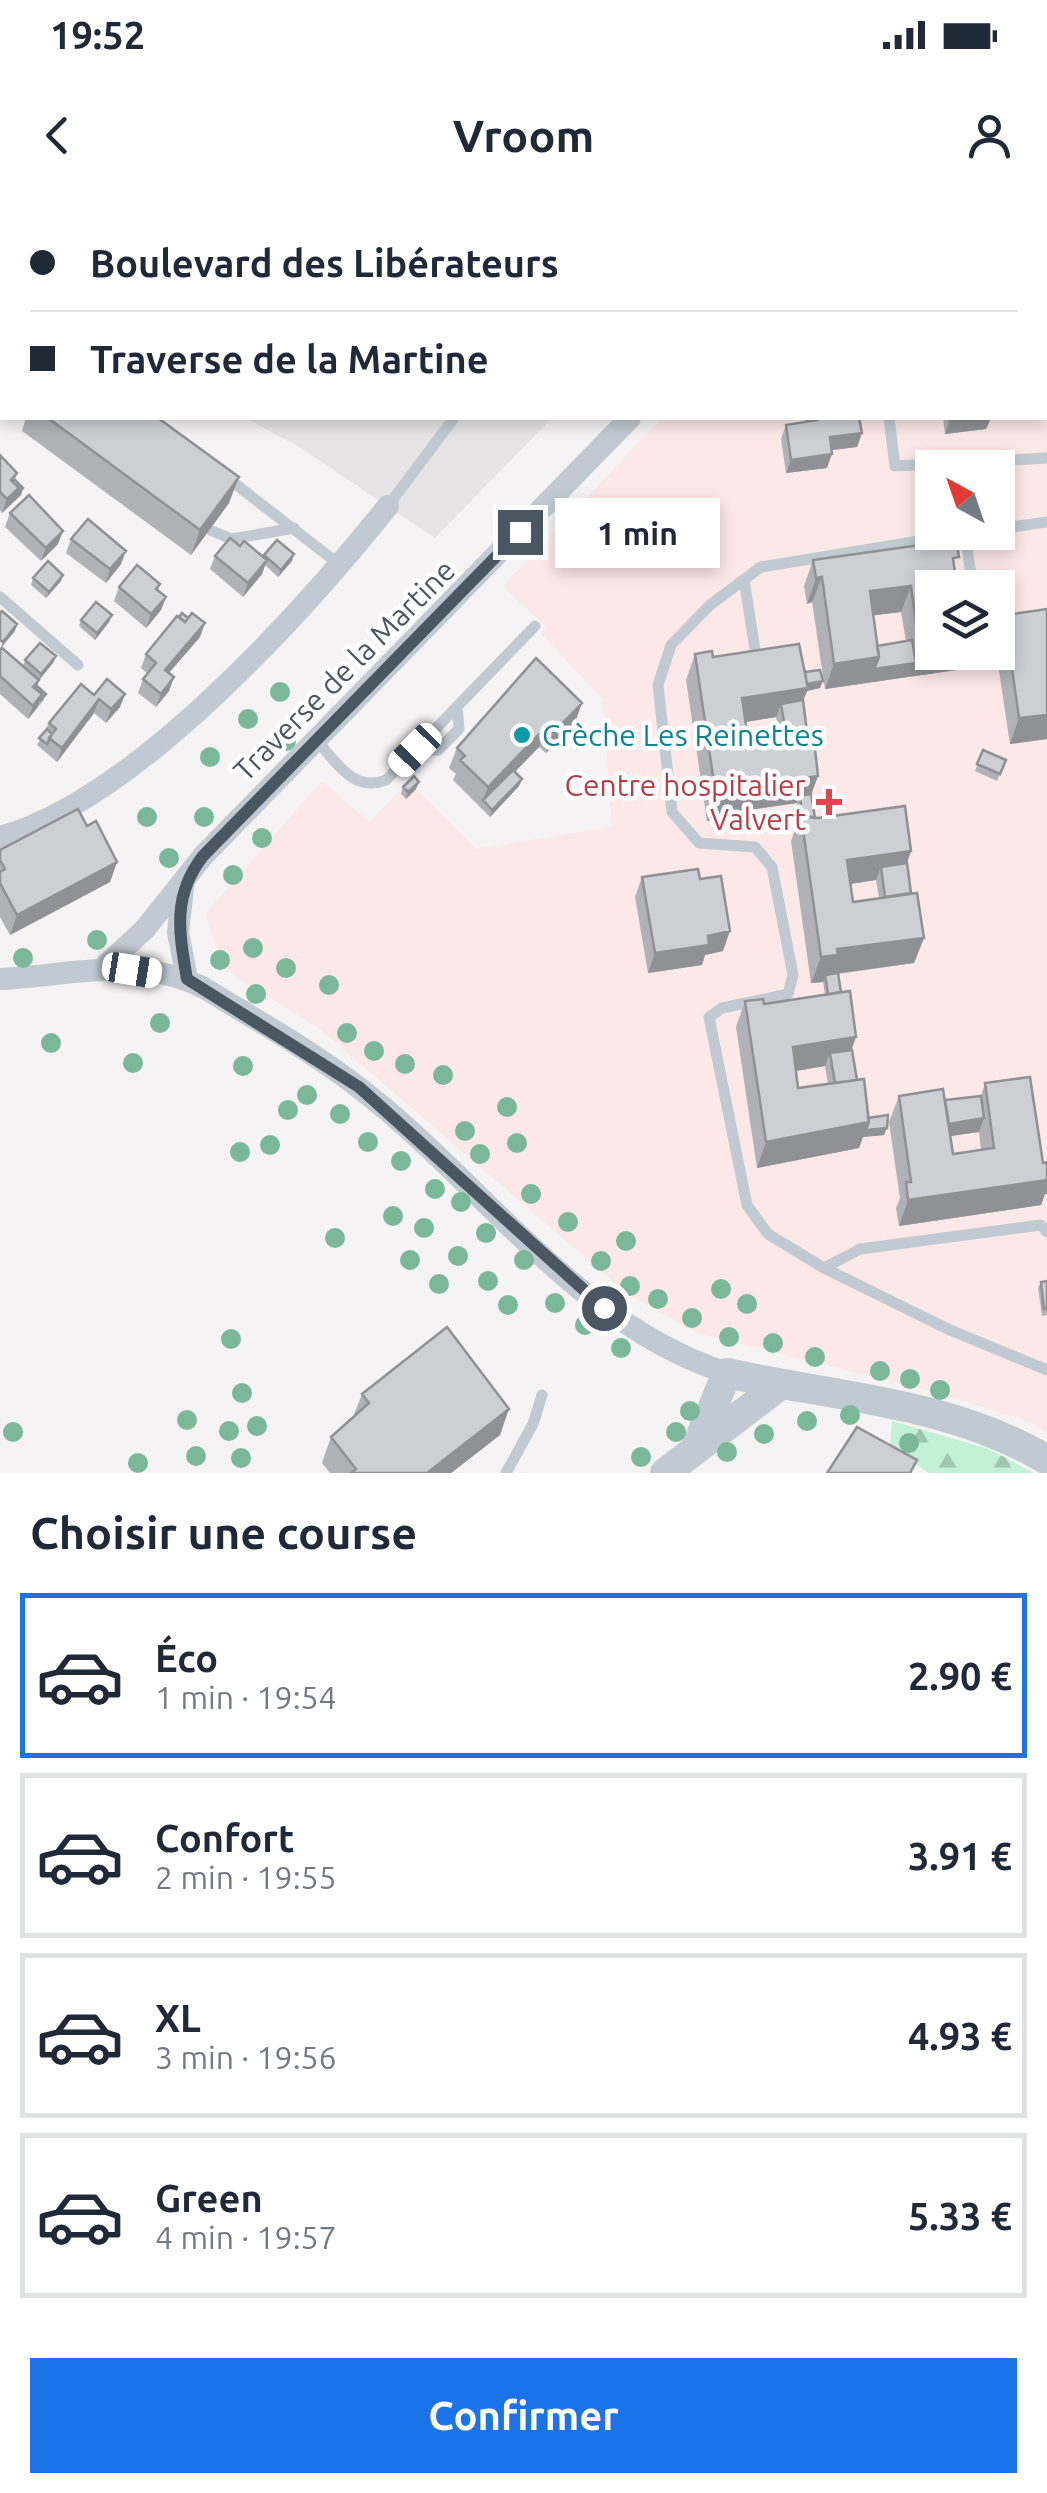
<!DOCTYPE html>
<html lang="fr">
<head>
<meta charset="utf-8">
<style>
  :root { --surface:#fff; --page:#f6f6f7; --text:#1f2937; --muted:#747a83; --line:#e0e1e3; --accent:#1a73e8 }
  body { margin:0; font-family:Ubuntu,sans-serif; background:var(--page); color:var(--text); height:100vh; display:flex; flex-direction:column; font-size:38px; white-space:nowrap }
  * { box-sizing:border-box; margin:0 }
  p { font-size:32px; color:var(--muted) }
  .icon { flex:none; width:55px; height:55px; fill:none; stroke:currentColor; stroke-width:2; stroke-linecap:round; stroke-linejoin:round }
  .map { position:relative; height:1273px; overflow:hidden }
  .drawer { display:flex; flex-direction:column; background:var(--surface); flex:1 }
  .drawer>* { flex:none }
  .hud { position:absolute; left:0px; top:0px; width:1048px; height:220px; box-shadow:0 5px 15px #0003; display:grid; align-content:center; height:220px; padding:0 30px; background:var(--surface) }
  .needle { width:65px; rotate:320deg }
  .buttons { position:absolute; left:915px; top:250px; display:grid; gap:20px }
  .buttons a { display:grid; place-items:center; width:100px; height:100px; border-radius:0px; background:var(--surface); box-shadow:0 5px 15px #0003; font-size:50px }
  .end { position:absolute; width:45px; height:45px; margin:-22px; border:12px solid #4a5661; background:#fff; box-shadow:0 0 0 5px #fff }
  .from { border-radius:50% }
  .bubble { position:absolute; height:70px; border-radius:0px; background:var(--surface); box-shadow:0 5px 15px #0003; font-size:32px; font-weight:600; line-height:70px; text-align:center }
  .car { position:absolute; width:30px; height:60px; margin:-30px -15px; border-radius:12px; box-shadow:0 0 8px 2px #0007; background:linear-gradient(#fff 24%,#345 0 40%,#fff 0 76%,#345 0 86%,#fff 0) }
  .hud b { display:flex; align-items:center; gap:35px; height:95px; font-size:38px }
  .hud b+b { border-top:2px solid var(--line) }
  .hud i { width:25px; height:25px; background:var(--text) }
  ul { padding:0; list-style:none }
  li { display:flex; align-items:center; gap:30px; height:165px; margin:0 20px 15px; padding:0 10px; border:5px solid var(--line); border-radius:0px }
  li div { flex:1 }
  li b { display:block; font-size:38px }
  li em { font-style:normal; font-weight:600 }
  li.active { border-color:var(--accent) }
  li>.icon { width:90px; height:90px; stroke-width:1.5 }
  h2 { padding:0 30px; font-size:45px; line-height:120px }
  .action { display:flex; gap:20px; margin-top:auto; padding:20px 30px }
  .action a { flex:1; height:115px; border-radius:0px; background:var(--accent); color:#fff; font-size:40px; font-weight:600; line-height:115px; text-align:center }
  .status { display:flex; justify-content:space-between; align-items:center; height:70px; padding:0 50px; background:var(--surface); direction:ltr }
  .status svg { height:28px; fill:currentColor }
  header { display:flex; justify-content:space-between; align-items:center; height:130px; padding:0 30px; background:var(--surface); font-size:45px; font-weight:600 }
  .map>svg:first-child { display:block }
  .education { fill:#e6e4e5 }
  .medical { fill:#fce8e6; fill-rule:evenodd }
  .forest { fill:url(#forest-firs) }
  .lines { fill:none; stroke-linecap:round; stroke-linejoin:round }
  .service { stroke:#c1cad2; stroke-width:11 }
  .minor { stroke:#c1cad2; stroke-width:22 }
  .tertiary { stroke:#c1cad2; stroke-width:30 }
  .tree { fill:#7bb799 }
  .wall { fill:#b0b2b7; fill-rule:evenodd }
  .shaded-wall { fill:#909195 }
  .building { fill:#cdcfd5; stroke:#909195; stroke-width:2.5 }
  .route { stroke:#4a5661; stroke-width:12 }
  .culture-dot { fill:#0f9aa8; stroke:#fff; stroke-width:4 }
  .health-dot { fill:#e0444e; stroke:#fff; stroke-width:4 }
  .labels { text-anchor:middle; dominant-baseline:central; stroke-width:9; stroke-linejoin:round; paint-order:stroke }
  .street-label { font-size:30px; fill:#4a5661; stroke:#fff }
  .culture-label { font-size:30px; fill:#0d838f; stroke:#fff; text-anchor:start }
  .health-label { font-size:30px; fill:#be3a42; stroke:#fff; text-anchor:end }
</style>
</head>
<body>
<div class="status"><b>19:52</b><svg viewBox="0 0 49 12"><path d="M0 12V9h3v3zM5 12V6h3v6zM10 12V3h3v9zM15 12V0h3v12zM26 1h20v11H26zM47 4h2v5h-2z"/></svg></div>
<header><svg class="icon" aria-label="back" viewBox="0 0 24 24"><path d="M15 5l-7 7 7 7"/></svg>Vroom<svg class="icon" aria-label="person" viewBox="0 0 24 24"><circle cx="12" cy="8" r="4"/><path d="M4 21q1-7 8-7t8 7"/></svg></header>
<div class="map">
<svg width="1047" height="1273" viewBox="0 0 1047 1273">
  <defs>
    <pattern id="forest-firs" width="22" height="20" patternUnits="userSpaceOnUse" patternTransform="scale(2.5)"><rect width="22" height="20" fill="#c3f1d5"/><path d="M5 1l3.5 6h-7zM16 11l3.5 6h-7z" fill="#a0c6b0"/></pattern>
  </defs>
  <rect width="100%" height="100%" fill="#f5f3f3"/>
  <!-- education -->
  <path class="education" d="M43 0H723L724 2H45Z
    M245 218H552L435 338 301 248Z"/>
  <!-- medical -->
  <path class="medical" d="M1012 0H1047V1233L1030 1222 936 1192 697 1133 629 1095 321 830 224 769 205 714 322 581 369 622 409 582 476 649 612 627 603 499 540 433 546 427 503 386 662 218H1045V2H1002ZM932 268H998V332H932ZM932 388H998V452H932Z"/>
  <!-- forest -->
  <path class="forest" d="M892 1221 989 1249 1034 1273H929L890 1247Z"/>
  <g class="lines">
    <!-- service -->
    <path class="service" d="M524 2 526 0
      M599 2 601 0
      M780 2 785 0
      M0 209 2 207
      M889 218 895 266 1047 258
      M225 276 340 365
      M388 306 454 218
      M998 329 1047 322
      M212 331 232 339 294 328
      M974 332 761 367 710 405 671 445 658 485 672 612 699 643 755 647 772 667 793 775 788 794 722 808 709 817 747 1005 768 1034 824 1068 950 1130 1047 1170
      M965 334 973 388
      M744 379 756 456
      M0 397 78 465
      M317 541C337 563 354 593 386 580L535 426
      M415 550H438L459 529 457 507
      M824 1068 860 1049 1041 1025 1047 1032
      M506 1273 533 1224 542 1195"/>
    <!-- minor -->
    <path class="minor" d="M911 2 922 0
      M0 637C135 600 302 413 388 306
      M184 680 178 732 187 779
      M105 766 145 729 203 656 630 218
      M0 779C69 776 139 754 204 788 256 820 310 850 358 887 480 980 576 1125 727 1173"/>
    <!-- tertiary -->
    <path class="tertiary" d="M695 1250 727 1173C834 1197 951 1202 1047 1260
      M665 1273 780 1185"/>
  </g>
  <!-- trees -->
  <g class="tree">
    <circle cx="280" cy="492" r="10"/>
    <circle cx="248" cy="519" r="10"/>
    <circle cx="286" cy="541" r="10"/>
    <circle cx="210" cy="557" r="10"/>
    <circle cx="147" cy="617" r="10"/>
    <circle cx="204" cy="617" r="10"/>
    <circle cx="262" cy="638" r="10"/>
    <circle cx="169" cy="658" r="10"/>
    <circle cx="233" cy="675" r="10"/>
    <circle cx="97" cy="740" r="10"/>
    <circle cx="253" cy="748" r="10"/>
    <circle cx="23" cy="758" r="10"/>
    <circle cx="220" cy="760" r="10"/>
    <circle cx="286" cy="768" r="10"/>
    <circle cx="329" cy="785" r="10"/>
    <circle cx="256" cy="794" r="10"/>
    <circle cx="160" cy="823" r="10"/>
    <circle cx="347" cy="833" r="10"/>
    <circle cx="51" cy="843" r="10"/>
    <circle cx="374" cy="851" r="10"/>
    <circle cx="133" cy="863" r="10"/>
    <circle cx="405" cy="864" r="10"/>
    <circle cx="243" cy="866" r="10"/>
    <circle cx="443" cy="875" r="10"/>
    <circle cx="307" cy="895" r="10"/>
    <circle cx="507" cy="907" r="10"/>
    <circle cx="288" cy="910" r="10"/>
    <circle cx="340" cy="914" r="10"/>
    <circle cx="465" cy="931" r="10"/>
    <circle cx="368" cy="942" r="10"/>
    <circle cx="517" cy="943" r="10"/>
    <circle cx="270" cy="945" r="10"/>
    <circle cx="240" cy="952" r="10"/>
    <circle cx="480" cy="954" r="10"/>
    <circle cx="401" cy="961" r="10"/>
    <circle cx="435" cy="989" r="10"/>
    <circle cx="531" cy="994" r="10"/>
    <circle cx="461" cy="1002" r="10"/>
    <circle cx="393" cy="1016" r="10"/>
    <circle cx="568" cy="1022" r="10"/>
    <circle cx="424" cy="1028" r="10"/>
    <circle cx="486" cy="1033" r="10"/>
    <circle cx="335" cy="1038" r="10"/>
    <circle cx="626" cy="1041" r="10"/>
    <circle cx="458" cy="1056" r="10"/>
    <circle cx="410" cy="1060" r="10"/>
    <circle cx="524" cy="1060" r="10"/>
    <circle cx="601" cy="1061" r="10"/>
    <circle cx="488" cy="1081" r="10"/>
    <circle cx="439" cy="1084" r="10"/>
    <circle cx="630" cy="1086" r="10"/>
    <circle cx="721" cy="1089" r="10"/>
    <circle cx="658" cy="1099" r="10"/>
    <circle cx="555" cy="1103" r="10"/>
    <circle cx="747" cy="1104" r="10"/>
    <circle cx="508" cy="1105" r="10"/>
    <circle cx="692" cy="1118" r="10"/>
    <circle cx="585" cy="1125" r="10"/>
    <circle cx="729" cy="1137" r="10"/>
    <circle cx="231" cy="1139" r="10"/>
    <circle cx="773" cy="1143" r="10"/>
    <circle cx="621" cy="1148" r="10"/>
    <circle cx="815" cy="1157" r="10"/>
    <circle cx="880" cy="1171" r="10"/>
    <circle cx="910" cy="1179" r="10"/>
    <circle cx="940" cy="1190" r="10"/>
    <circle cx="242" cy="1193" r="10"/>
    <circle cx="690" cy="1211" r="10"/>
    <circle cx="850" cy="1215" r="10"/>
    <circle cx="187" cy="1220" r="10"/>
    <circle cx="807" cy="1221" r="10"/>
    <circle cx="257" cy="1226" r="10"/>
    <circle cx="229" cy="1231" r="10"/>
    <circle cx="13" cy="1232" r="10"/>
    <circle cx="676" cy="1232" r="10"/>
    <circle cx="764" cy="1234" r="10"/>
    <circle cx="909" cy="1243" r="10"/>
    <circle cx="727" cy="1252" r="10"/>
    <circle cx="196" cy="1256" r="10"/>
    <circle cx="641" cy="1257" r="10"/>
    <circle cx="241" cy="1258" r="10"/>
    <circle cx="138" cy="1263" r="10"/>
  </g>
  <!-- wall -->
  <path class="wall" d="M132 0H154L152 2H134Z
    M156 0H186L183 2H159Z
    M202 0H330L329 2H205Z
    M26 218H158L229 303 191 355 22 231Z
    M805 218H859L862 233 857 247 831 250 827 268 786 273 781 239 786 225 805 222Z
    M943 218H991L986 229 945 234Z
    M0 255 17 273 15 280 23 288 21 295 2 313 0 310Z
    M10 313 58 344 41 361 5 327Z
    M71 339 121 364 106 383 66 353Z
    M240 346 263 357 264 355 294 354 292 361 278 377 265 365 262 374 243 397 210 369 215 356Z
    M813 360 954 369 932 452H998V416L1047 409V539L1010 544 997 458H994L991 465 825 489 812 402 807 404 804 386ZM901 412 906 441 877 446 873 415Z
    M33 378 61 381 46 398 31 385Z
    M160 384 158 390 166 397 161 410 146 428 114 401 119 387Z
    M112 415 109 422 95 440 79 426 81 420Z
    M200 437 169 473 174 477 169 491 156 507 138 493 143 479 148 474 141 468 146 454Z
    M0 450 23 466 25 460 56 456 53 463 39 480 37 486 44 500 28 519 0 494Z
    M695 454 805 472 820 488 807 491 803 500 811 594 815 618 911 651 907 663 911 693 924 738 914 763 838 774 857 880 868 918 884 935 863 937 859 948 757 968 736 827 745 801 764 804 825 795 823 782 811 783 791 641 799 619 797 603 728 613 725 620 707 621 686 480ZM776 517 779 535 748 539 745 522ZM876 680 879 698 853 702 850 684ZM825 866 828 884 798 888 796 871Z
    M536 458 575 523 546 553 539 547 515 572 522 579 519 586 490 617 453 580 456 574 449 568 457 548Z
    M125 494 120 507 106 523 94 513 57 562 37 545 49 523 94 495Z
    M983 550 1006 560 997 581 975 571Z
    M403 587 416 589 406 599 401 594Z
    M87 626 117 662 110 682 10 735 0 717V650Z
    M642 677 700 679 723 751 705 755 702 765 648 773 635 697Z
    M985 883 1043 963 1047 962V994H1045L1041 1005 899 1026 896 1008 900 998 889 922 899 896 945 900 981 896ZM979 932 981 950 953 954 950 936Z
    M1047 1081V1115L1042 1116 1038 1088 1041 1082Z
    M362 1194 500 1235 451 1273H330L322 1263 331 1237 353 1217Z"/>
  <!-- shaded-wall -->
  <path class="shaded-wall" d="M746 0H765L761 2H745Z
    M2 145V163L0 165V147Z
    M976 218H991L986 229 945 234 950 221Z
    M862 233 857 247 825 251 830 237Z
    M832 254 827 268 786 273 791 260Z
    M239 277 229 303 191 355 200 330Z
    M19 288H23L21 295 2 313 7 299Z
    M63 331 58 344 41 361 46 348Z
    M126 351 121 364 106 383 110 369Z
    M294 354 292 361 278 377 281 370Z
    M267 360 262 374 243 397 248 383Z
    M63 375 61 381 46 398 49 392Z
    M822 377 812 402 807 404 816 378Z
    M911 386 901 412 861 417 870 391Z
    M166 397 161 410 146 428 151 414Z
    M112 415 109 422 95 440 97 433Z
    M205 423 200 437 160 483 165 470Z
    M17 424 15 431 0 449 3 442Z
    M1000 433H1007L997 458H994L991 465 825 489 834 464 879 457 916 463 920 451 932 449V452H998V441Z
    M56 456 53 463 39 480 35 493 33 487 39 480 41 474Z
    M174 477 169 491 156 507 161 494Z
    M823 481 820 488 807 491 798 514 781 504 776 517 733 524 742 498Z
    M42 494 37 508 28 519 33 506Z
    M125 494 120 507 106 523 111 509Z
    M99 499 94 513 57 562 62 548Z
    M582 503 575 523 546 553 553 533Z
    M1047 515V539L1010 544 1019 518Z
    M546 527 539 547 485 602 483 600 488 587Z
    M818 576 809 601 800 596 797 603 728 613 725 620 707 621 716 596 733 588Z
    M522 579 519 586 490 617 492 610Z
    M419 582 416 589 406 599 408 592Z
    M911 651 902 677 881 667 876 680 837 686 847 660Z
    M117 662 110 682 10 735 17 715Z
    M730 731 723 751 705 755 702 765 648 773 655 753 708 736Z
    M924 738 914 763 825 775 823 782 811 783 821 757 837 749Z
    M856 837 847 863 830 853 825 866 783 873 793 847Z
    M984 918 979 932 937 938 942 925Z
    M869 922 887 928 884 935 863 937 859 948 757 968 766 942Z
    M1047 980V994H1045L1041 1005 899 1026 908 1000Z
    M509 1209 500 1235 451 1273H427Z"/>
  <!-- building -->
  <path class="building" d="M215 0H257V2H213Z
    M265 0H329L326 2H267Z
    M0 71 2 74V145L0 147Z
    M48 218H158L239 277 200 330Z
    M818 218H859L862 233 830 237 832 254 791 260 786 225 818 220Z
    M950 218H976L950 221Z
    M0 255 17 273 11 280 19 288 7 299 0 292Z
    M15 280 23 288 17 294 19 288 13 282Z
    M29 295 63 331 46 348 10 313Z
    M88 319 126 351 110 369 71 339Z
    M230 338 240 346 244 341 267 360 248 383 215 356Z
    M277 340 294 354 281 370 264 355Z
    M956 340 959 357 953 358 957 388H932V449L920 451 911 386 870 391 879 457 834 464 822 377 816 378 813 360Z
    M48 361 63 375 49 392 33 378Z
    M137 365 160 384 156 389 166 397 151 414 119 387Z
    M96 402 112 415 97 433 81 420Z
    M1047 409V515L1019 518 1007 433H1000L998 416Z
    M2 411 17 424 3 442 0 440V413Z
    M182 413 188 418 185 422 179 417Z
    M192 413 205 423 165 470 174 477 161 494 143 479 156 463 146 454 177 416 185 422Z
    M912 440 916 463 874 469 879 457 877 446Z
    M40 443 56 456 41 474 25 460Z
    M799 444 808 488 742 498 748 539 813 531 818 576 733 588 735 594 716 596 695 454 712 451 713 457Z
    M2 448 39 480 33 487 42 494 33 506 0 476V450Z
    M962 452H993L994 458 958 463Z
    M536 458 582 503 553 533 546 527 488 587 460 560 465 556 457 548Z
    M820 470 823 481 807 484 805 472Z
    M107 479 125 494 111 509 99 499 62 548 49 538 56 529 49 523 81 484 94 495Z
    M37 486 46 494 40 501 42 494 35 488Z
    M803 500 807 532 786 534 781 504Z
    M47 529 52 534 47 544 39 538Z
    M983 550 1006 560 1000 574 977 564Z
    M513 570 522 579 492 610 483 600Z
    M414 576 419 582 408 592 403 587Z
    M811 594 815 618 802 616 800 596Z
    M905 606 911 651 847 660 853 702 917 693 924 738 837 749 838 755 821 757 801 615 818 618Z
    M78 609 87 626 96 621 117 662 17 715 0 683V672L5 669 0 660V650Z
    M907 663 911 693 885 697 881 667Z
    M698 669 700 679 721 676 730 731 708 736 709 745 655 753 642 677Z
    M838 773 841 792 828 794 825 775Z
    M850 791 856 837 793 847 798 888 864 879 869 922 766 942 745 801 763 799 764 804Z
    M852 850 857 880 835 883 830 853Z
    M1030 877 1043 963 1047 962V980L908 1000 906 982H911L899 896 943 889 953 954 994 948 985 883Z
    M981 896 984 918 949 924 945 900Z
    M888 915 887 928 866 930 869 922 868 918Z
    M1047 1081V1108L1044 1109 1041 1082Z
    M447 1127 509 1209 427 1273H351L356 1269 331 1237 369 1203 362 1194Z
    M857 1227 917 1260 910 1273H827Z"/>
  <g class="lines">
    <!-- route -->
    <path class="route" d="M520 332 203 656C172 696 179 732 187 779L359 887 604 1108"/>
  </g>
  <!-- markers -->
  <circle class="culture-dot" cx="522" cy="535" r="10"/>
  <path class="health-dot" d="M824 587h10v10h10v10h-10v10h-10v-10h-10v-10h10z"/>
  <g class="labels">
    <!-- street labels -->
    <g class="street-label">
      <text transform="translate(344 470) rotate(-45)">Traverse de la Martine</text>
    </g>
    <!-- culture labels -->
    <g class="culture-label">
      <text x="542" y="535">Crèche Les Reinettes</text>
    </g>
    <!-- health labels -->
    <g class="health-label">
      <text x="806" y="585">Centre hospitalier<tspan x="806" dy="34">Valvert</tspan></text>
    </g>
  </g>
</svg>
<div class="buttons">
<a><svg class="needle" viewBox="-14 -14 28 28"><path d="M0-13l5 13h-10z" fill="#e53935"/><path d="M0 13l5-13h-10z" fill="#747a83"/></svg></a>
<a><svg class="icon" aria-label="layers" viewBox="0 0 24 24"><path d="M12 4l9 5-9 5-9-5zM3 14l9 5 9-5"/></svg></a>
</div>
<i class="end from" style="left:604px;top:1108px"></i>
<i class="end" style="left:520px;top:332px"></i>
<div class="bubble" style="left:555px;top:298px;width:165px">1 min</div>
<i class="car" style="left:415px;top:550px;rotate:224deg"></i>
<i class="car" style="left:132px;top:770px;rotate:99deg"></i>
<div class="hud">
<b><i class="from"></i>Boulevard des Libérateurs</b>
<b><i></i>Traverse de la Martine</b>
</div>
</div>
<section class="drawer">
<h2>Choisir une course</h2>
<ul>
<li class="active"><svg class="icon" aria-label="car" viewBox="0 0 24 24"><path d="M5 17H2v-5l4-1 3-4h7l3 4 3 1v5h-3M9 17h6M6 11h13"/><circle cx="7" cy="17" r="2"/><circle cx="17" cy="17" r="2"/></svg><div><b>Éco</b><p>1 min · 19:54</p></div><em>2.90 €</em></li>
<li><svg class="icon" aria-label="car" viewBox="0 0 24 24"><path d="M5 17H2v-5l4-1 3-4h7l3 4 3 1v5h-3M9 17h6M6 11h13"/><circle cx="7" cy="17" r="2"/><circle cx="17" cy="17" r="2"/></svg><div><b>Confort</b><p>2 min · 19:55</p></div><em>3.91 €</em></li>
<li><svg class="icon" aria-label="car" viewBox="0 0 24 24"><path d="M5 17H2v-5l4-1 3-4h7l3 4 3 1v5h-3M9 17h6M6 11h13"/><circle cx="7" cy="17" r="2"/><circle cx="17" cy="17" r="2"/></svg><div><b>XL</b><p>3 min · 19:56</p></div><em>4.93 €</em></li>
<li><svg class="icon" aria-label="car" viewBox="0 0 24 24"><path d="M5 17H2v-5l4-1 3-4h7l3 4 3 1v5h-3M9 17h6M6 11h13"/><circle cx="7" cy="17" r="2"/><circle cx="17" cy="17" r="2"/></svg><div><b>Green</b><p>4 min · 19:57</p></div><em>5.33 €</em></li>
</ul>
<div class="action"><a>Confirmer</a></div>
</section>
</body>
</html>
